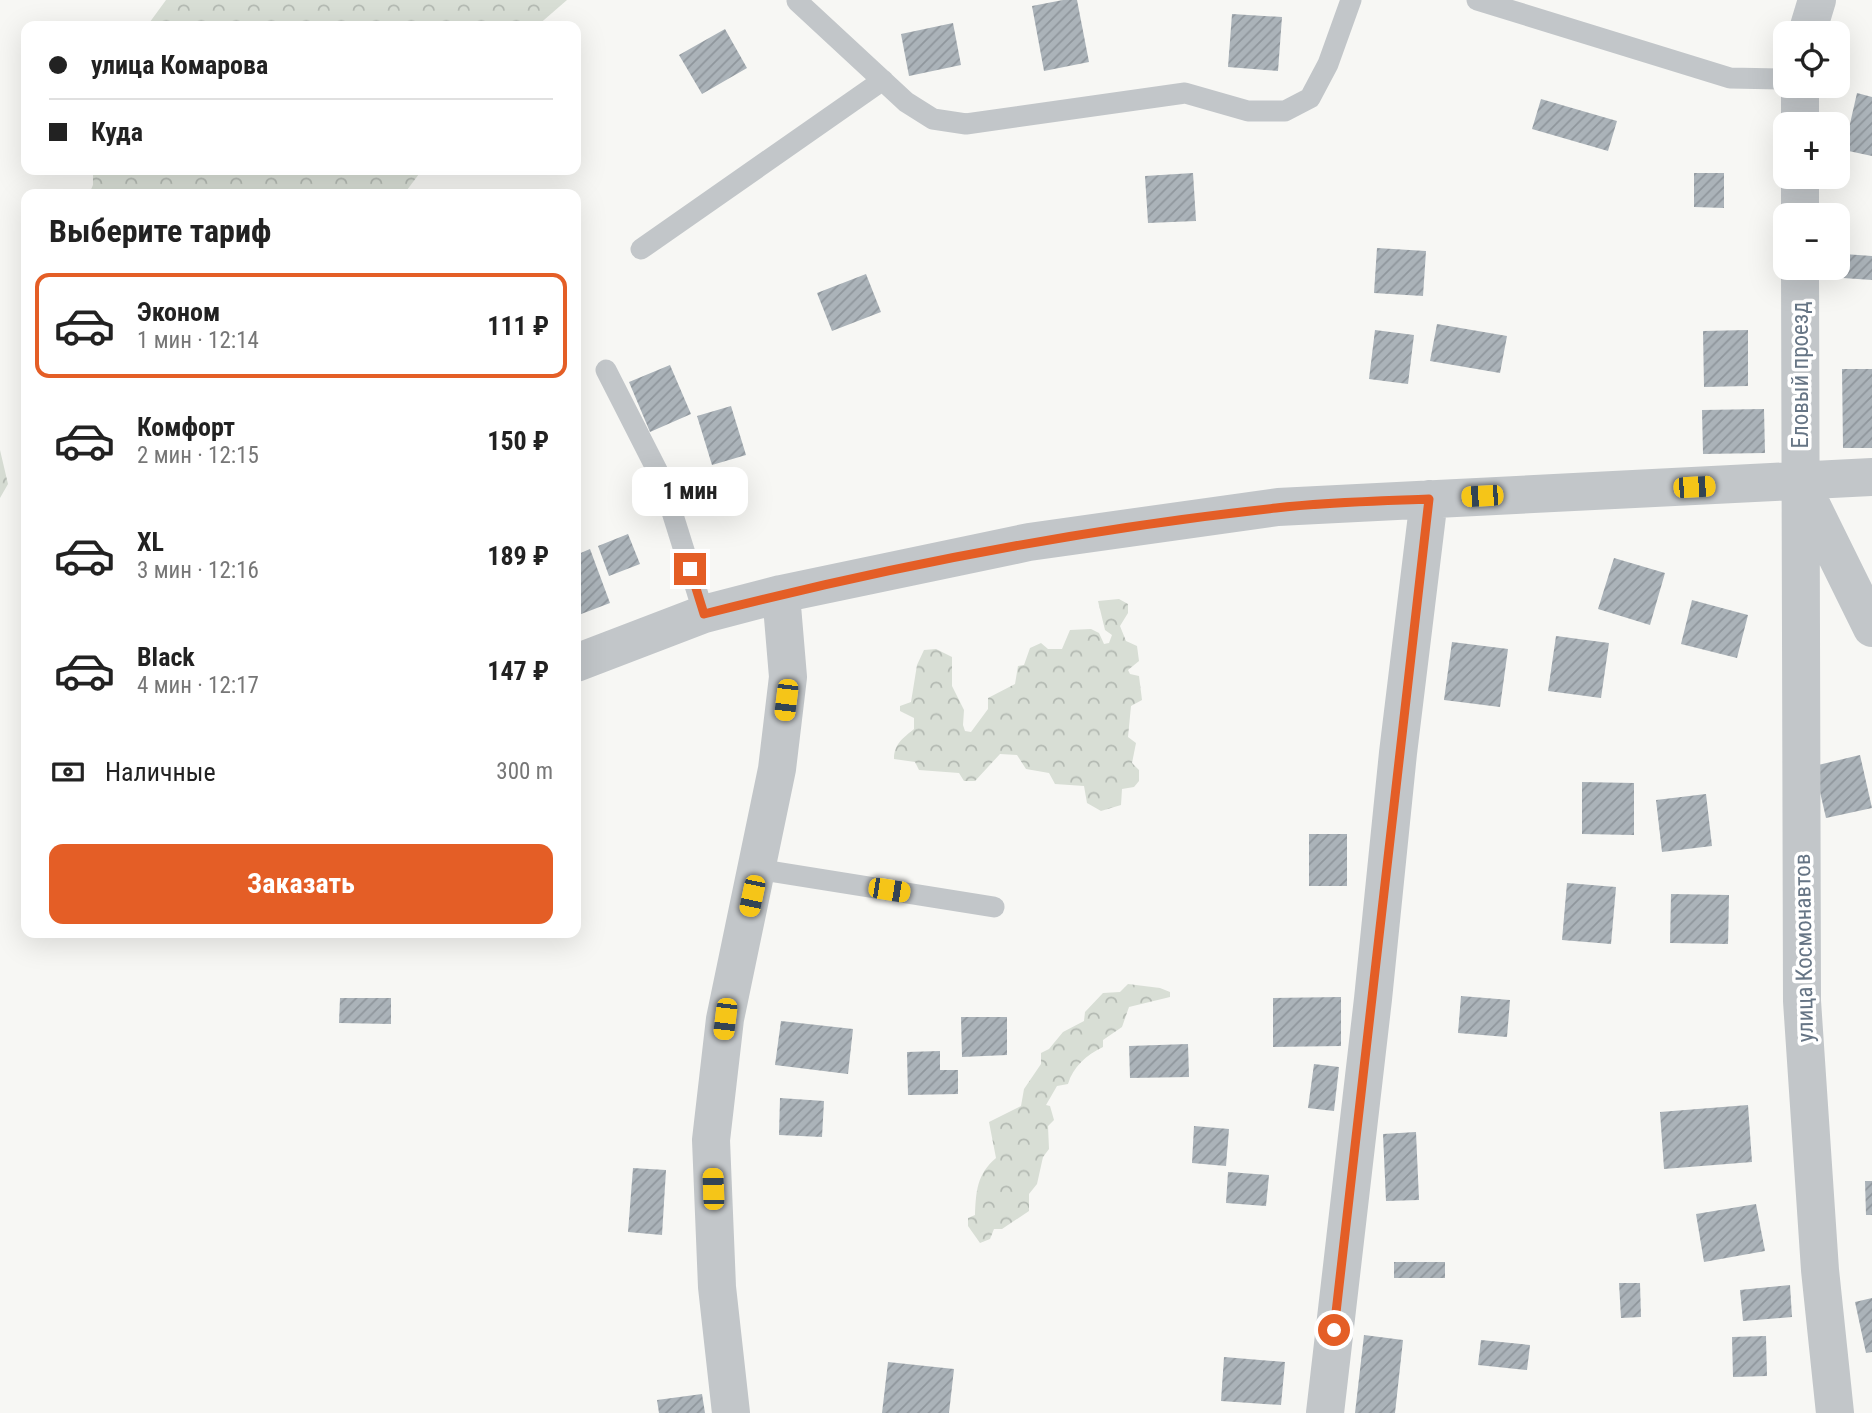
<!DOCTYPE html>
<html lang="ru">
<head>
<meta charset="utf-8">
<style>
  :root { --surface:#fff; --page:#f6f6f6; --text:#222; --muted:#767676; --line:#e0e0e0; --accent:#e45e26 }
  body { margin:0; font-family:"Roboto Condensed",sans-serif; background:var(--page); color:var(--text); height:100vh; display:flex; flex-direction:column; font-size:26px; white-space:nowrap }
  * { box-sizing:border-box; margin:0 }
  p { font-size:23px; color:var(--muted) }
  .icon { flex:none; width:38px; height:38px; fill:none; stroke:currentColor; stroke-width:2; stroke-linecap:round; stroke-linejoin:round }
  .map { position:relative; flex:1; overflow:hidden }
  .panel { position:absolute; left:21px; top:189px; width:560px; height:749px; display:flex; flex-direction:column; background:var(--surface); border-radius:14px; box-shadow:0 7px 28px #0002 }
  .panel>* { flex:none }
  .top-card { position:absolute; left:21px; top:21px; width:560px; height:154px; border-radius:14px; box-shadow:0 7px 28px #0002; display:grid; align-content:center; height:154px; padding:0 28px; background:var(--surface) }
  .buttons { position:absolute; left:1773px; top:21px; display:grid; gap:14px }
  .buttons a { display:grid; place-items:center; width:77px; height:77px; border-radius:14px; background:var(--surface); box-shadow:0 7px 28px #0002; font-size:35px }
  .end { position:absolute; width:32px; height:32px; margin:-16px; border:9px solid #e45e26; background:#fff; box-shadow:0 0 0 4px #fff }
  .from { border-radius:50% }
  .bubble { position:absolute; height:49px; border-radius:14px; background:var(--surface); box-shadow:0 7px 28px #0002; font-size:23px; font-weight:700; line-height:49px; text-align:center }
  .car { position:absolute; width:21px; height:42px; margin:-21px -10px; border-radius:9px; box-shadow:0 0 5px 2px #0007; background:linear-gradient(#f5c518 24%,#345 0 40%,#f5c518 0 76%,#345 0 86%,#f5c518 0) }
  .top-card b { display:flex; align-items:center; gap:24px; height:66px; font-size:26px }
  .top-card b+b { border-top:2px solid var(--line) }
  .top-card i { width:18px; height:18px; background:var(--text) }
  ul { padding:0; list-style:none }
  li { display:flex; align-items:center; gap:21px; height:105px; margin:0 14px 10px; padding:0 14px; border:4px solid transparent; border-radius:14px }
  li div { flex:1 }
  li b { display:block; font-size:26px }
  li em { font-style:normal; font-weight:700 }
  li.selected { border-color:var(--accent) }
  li>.icon { width:63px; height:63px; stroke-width:1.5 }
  h2 { padding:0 28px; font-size:32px; line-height:84px }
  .pay { display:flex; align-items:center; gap:18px; height:77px; padding:0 28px; font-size:26px }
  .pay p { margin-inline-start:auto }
  .action { display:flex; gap:14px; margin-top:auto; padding:14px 28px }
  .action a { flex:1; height:80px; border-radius:14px; background:var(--accent); color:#fff; font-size:28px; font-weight:700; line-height:80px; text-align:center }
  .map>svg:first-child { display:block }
  .forest { fill:url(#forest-crowns) }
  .building { fill:url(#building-hatch) }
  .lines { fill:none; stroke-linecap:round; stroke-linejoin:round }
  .service { stroke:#c2c6c9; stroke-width:21 }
  .minor { stroke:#c2c6c9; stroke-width:38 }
  .route { stroke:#e45e26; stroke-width:9 }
  .labels { text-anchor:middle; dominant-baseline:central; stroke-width:7; stroke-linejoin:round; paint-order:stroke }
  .street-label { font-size:23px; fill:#667585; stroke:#fff }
</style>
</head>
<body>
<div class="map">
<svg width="1872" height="1413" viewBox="0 0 1872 1413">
  <defs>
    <pattern id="forest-crowns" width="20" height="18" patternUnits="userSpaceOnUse" patternTransform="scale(1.75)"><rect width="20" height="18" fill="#d8ded5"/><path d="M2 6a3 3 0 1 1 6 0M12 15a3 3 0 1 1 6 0" fill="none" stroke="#b3b9b2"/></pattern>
    <pattern id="building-hatch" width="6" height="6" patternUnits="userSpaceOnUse" patternTransform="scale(1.75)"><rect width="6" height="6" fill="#abb3b9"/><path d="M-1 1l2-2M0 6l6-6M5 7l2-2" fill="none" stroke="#8f969c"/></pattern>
  </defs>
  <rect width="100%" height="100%" fill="#f7f7f4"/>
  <!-- forest -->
  <path class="forest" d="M166 0H567L537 26H147Z
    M93 170H422L404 194H89L93 185Z
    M0 450 8 484 0 498Z
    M1119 599 1128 604V613L1120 626 1126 641 1137 646 1139 661 1128 670 1130 674 1139 676 1142 700 1131 706 1128 737 1136 743 1132 763 1139 770V781L1134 787 1122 789 1121 805 1101 811 1087 803 1084 786 1055 784 1049 773 1026 769 1017 755 1000 754 975 781H964L959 773 919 770 915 762 894 759C894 744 903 738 914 729V718L900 711V706L911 702 917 665 924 650 936 649 952 657V686L964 710 963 725 965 731 971 732 988 709V698L1015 684 1018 666 1024 665 1030 648 1041 643 1048 649H1062L1070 630 1091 629 1099 633 1104 644 1109 643 1112 635 1105 630 1098 601Z
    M1128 984 1160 988 1170 992V997L1129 1007 1122 1027 1103 1040V1047C1086 1055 1073 1067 1068 1084L1057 1086 1046 1105 1050 1106 1054 1120 1048 1126 1049 1149 1043 1157 1037 1184 1029 1194V1211L1002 1229H994L990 1239 980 1243 968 1226V1218L975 1215C976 1191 977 1174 996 1158L989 1122 1021 1106 1024 1089 1041 1064V1053L1049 1049 1063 1032 1084 1021 1085 1012 1103 993 1120 992Z"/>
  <!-- building -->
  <path class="building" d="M1063 0H1077L1089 62 1044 71 1032 6Z
    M1232 14 1282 17 1278 71 1228 67Z
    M953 23 961 65 909 76 901 34Z
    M725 29 747 68 702 94 679 55Z
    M1857 93 1872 97V156L1844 150Z
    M1541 99 1617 121 1608 151 1532 129Z
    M1193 173 1196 221 1148 223 1145 176Z
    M1694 173H1724V208L1694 207Z
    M1377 248 1426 251 1423 296 1374 293Z
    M1844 254 1872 256V280L1843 278Z
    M866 274 881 312 832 331 817 293Z
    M1437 324 1507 336 1500 373 1430 361Z
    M1375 330 1414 335 1408 384 1369 379Z
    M1748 330V386L1704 387 1703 331Z
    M670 365 691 414 650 432 629 382Z
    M1842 369H1872V448H1843Z
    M731 406 746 455 712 465 697 416Z
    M1764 409 1765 453 1703 454 1702 410Z
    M628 534 640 564 609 576 598 546Z
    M590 549 610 603 576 616V555Z
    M1614 558 1665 573 1650 625 1598 609Z
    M1692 600 1748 615 1737 658 1681 644Z
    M1556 636 1609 643 1601 698 1548 691Z
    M1452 642 1508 649 1500 707 1444 700Z
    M1860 755 1872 808 1826 818 1814 766Z
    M1582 782 1634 783V835L1582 834Z
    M1706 794 1712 846 1662 852 1656 800Z
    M1309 834H1347V886H1309Z
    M1567 883 1616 887 1611 944 1562 940Z
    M1671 894 1729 895 1728 944 1670 943Z
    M1461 996 1510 1000 1507 1037 1458 1033Z
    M1341 997V1046L1273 1047V998Z
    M340 998H391V1024L339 1023Z
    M961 1017H1007V1055L962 1057Z
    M781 1021 853 1029 848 1074 775 1065Z
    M1188 1044 1189 1077 1130 1078 1129 1046Z
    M940 1051V1070H958V1094L908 1095 907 1052Z
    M1314 1064 1339 1067 1334 1111 1308 1108Z
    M780 1098 824 1101 822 1137 779 1135Z
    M1748 1105 1752 1162 1664 1169 1660 1112Z
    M1194 1126 1229 1129 1226 1166 1192 1163Z
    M1416 1132 1419 1200 1386 1201 1383 1134Z
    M633 1168 666 1170 662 1235 628 1232Z
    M1228 1172 1269 1175 1266 1206 1226 1203Z
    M1865 1181H1872V1215H1866Z
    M1756 1204 1765 1251 1704 1262 1696 1214Z
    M1394 1262H1445V1278H1394Z
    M1619 1283H1640L1641 1317 1621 1318Z
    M1790 1285 1792 1317 1743 1321 1740 1290Z
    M1872 1298V1352L1866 1353 1855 1302Z
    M1364 1335 1403 1340 1395 1413H1355Z
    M1766 1336 1767 1376 1733 1377 1732 1337Z
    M1481 1340 1530 1345 1527 1370 1478 1365Z
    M1224 1357 1285 1362 1281 1405 1221 1401Z
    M888 1362 954 1369 949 1413H882Z
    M702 1394 705 1413H659L657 1400Z"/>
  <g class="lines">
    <!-- service -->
    <path class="service" d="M1477 0 1730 78 1785 79
      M797 1 906 102 933 119 966 124 1185 93 1248 111H1285L1310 98 1328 64 1351 0
      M641 249 883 80
      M606 370 662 480 704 614
      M757 869 994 907"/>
    <!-- minor -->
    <path class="minor" d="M1807 33 1817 0
      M1800 86V124
      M1800 177V215
      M1800 268 1802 1001 1820 1270 1835 1413
      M1804 490 1872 628
      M576 663 704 614 781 594 1029 542 1278 507 1872 477
      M731 1413 717 1287 711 1140 725 1019 777 769 788 677 781 594
      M1325 1413 1373 999 1398 753 1429 499"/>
  </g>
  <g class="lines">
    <!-- route -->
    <path class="route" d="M690 569 704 614C892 566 1083 529 1276 508 1326 502 1378 501 1429 499 1397 776 1366 1053 1334 1330"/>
  </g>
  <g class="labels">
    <!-- street labels -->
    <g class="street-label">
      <text transform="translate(1800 375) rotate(-90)">Еловый проезд</text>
      <text transform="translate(1804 948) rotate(-91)">улица Космонавтов</text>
    </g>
  </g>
</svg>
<div class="buttons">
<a><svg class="icon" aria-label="locate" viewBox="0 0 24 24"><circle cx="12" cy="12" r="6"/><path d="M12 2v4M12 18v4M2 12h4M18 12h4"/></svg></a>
<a>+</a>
<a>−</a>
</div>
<i class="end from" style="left:1334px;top:1330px"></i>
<i class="end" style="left:690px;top:569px"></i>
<div class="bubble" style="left:632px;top:467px;width:116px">1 мин</div>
<i class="car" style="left:1694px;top:487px;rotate:87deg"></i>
<i class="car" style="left:1482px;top:496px;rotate:267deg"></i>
<i class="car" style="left:786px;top:700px;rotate:187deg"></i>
<i class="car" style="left:889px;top:890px;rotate:99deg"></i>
<i class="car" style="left:752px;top:896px;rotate:192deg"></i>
<i class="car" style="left:725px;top:1019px;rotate:187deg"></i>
<i class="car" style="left:713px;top:1189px;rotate:358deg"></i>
<div class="top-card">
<b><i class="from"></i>улица Комарова</b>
<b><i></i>Куда</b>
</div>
<section class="panel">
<h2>Выберите тариф</h2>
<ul>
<li class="selected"><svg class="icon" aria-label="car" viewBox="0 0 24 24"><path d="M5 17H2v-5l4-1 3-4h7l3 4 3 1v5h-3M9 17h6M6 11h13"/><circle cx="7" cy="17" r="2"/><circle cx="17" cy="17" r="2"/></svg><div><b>Эконом</b><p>1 мин · 12:14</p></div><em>111 ₽</em></li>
<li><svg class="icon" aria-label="car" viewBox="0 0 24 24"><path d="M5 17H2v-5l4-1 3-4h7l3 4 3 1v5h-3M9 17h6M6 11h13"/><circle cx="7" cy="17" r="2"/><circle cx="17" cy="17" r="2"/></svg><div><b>Комфорт</b><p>2 мин · 12:15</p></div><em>150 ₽</em></li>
<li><svg class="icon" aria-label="car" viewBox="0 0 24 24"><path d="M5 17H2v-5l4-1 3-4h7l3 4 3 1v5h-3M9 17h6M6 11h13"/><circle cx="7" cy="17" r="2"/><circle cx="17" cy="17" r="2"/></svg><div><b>XL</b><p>3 мин · 12:16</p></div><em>189 ₽</em></li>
<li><svg class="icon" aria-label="car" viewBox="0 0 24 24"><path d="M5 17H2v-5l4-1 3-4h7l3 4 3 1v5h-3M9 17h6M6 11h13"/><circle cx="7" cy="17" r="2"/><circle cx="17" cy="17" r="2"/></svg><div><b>Black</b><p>4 мин · 12:17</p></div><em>147 ₽</em></li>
</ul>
<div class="pay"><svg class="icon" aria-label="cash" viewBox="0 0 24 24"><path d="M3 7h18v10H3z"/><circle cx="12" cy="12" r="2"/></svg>Наличные<p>300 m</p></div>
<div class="action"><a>Заказать</a></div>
</section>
</div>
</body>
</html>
